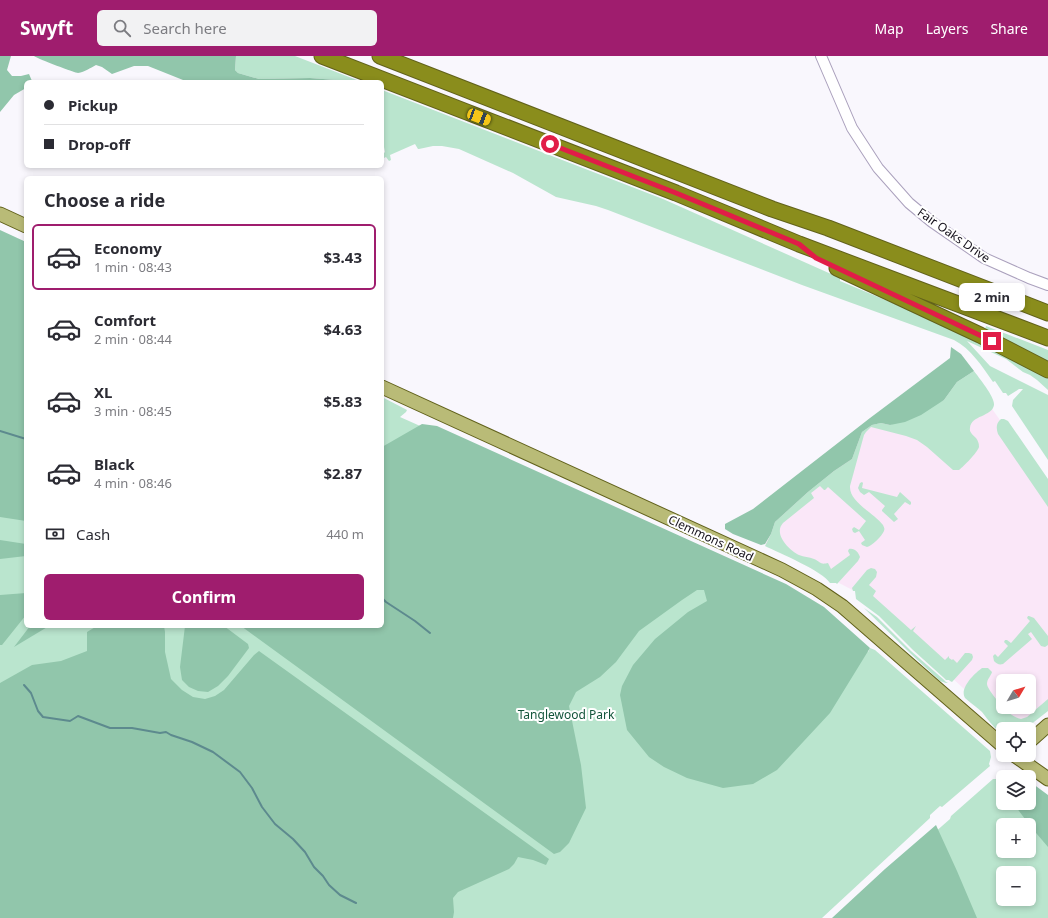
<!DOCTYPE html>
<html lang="en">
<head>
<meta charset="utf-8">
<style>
  :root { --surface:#fff; --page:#f2f2f3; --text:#2b2b33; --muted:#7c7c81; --line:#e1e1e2; --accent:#9f1d6e }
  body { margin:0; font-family:"Noto Sans",sans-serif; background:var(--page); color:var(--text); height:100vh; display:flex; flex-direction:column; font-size:15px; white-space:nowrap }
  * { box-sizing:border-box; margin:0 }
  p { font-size:13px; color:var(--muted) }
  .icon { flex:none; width:22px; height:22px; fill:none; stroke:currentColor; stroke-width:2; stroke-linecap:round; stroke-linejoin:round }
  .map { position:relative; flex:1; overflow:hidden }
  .sheet { position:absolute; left:24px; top:120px; width:360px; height:452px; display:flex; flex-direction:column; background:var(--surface); border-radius:6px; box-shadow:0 2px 6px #0003 }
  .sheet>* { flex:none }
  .banner { position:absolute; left:24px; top:24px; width:360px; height:88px; border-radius:6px; box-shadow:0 2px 6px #0003; display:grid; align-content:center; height:88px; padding:0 20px; background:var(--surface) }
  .needle { width:26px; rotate:52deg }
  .tools { position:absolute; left:996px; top:618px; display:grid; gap:8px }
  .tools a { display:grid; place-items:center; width:40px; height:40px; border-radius:6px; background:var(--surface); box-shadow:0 2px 6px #0003; font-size:20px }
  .end { position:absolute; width:18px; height:18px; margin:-9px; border:5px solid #e11d48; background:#fff; box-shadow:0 0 0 2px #fff }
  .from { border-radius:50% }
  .bubble { position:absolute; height:28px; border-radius:6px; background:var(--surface); box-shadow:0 2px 6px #0003; font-size:13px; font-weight:700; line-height:28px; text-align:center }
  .car { position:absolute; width:12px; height:24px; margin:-12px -6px; border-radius:5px; box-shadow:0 0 3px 1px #0007; background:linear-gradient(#f5c518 24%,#345 0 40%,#f5c518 0 76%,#345 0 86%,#f5c518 0) }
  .banner b { display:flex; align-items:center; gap:14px; height:38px; font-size:15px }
  .banner b+b { border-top:1px solid var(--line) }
  .banner i { width:10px; height:10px; background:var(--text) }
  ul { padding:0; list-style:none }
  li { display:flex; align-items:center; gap:12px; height:66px; margin:0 8px 6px; padding:0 12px; border:2px solid transparent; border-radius:6px }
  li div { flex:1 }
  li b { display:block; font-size:15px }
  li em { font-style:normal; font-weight:700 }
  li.current { border-color:var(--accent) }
  li>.icon { width:36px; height:36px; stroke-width:1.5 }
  h2 { padding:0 20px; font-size:18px; line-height:48px }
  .pay { display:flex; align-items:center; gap:10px; height:44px; padding:0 20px; font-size:15px }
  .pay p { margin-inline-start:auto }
  .button { display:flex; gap:8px; margin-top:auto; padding:8px 20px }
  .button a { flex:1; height:46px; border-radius:6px; background:var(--accent); color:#fff; font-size:16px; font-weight:700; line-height:46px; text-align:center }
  header { display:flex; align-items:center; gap:24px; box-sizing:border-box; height:56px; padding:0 20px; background:var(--accent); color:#fff }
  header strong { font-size:19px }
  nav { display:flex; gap:22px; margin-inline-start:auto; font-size:14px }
  .search { width:280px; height:36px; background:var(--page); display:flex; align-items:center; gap:10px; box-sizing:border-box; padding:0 14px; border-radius:6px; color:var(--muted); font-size:15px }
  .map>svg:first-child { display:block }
  .commercial { fill:#fae7f8; fill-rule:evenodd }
  .green { fill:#bae5ce; fill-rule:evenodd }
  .forest { fill:#91c6ab }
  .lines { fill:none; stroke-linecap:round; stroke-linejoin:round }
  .stream { stroke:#5d8a8e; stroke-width:2 }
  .minor-casing { stroke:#aba1bd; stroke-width:12 }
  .major-casing { stroke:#61611b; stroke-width:15 }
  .highway-casing { stroke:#61611b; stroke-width:17 }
  .minor { stroke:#fff; stroke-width:10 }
  .major { stroke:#b9bb77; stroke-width:13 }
  .highway { stroke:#8a8d1c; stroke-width:15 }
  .route { stroke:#e11d48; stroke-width:5 }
  .labels { text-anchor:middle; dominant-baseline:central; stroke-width:4; stroke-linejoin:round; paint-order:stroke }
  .street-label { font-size:12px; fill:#14101a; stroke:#fff }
  .park-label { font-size:12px; fill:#13553b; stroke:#fff }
</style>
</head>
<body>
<header>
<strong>Swyft</strong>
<div class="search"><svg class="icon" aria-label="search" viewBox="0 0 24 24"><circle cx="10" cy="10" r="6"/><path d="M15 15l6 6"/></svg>Search here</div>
<nav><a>Map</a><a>Layers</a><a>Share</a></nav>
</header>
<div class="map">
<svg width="1048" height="862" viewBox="0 0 1048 862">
  <rect width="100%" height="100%" fill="#f9f7fd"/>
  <!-- commercial -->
  <path class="commercial" d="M990 350 1048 432V651L1018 673H1008L860 538 765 488 771 478 775 466 808 436 834 415 862 376 872 369ZM1003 625H1029V651H1003Z"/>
  <!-- green -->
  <path class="green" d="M236 0H295L362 26H342L336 24 310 22 259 23 238 17 235 14Z
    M382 34 663 143 840 222V225L926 261 1048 321V334L1037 324 1030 319 1023 316 1006 303 967 285 990 310 1048 339V404L1012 350 1013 344 1023 333H1019L1008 340 1006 337H1003L995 325 993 326C982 310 971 293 954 284L802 229 608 154 596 150 556 141 513 117 459 93 442 90H433L419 93H418L415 88 390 99 391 104 389 105 386 101 382 103V99L385 96 382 81Z
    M0 177 23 185H26V570H382V341L407 354 406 356 400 361 770 526 868 596 870 592 875 594 990 695 991 701 989 708 990 710 942 751 940 750 930 759V762L822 862H0Z
    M986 270 1048 294V307L985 274Z
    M974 315C979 322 995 341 994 349 992 361 971 359 970 372 969 376 973 379 976 382 978 385 979 387 979 391 977 397 964 410 959 414H953L927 391 917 384 906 380 871 371 866 376 864 379 850 430C849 446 874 457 883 469 884 472 885 472 884 475 882 480 872 490 867 491L862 489 861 487 865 484 859 475 855 477 853 476 852 473 854 471 859 474 866 465 828 431 825 434H824L820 430 811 437 814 442 783 467C773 478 789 494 799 499 804 501 809 501 814 503 821 506 820 509 828 507L831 513 850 499 848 495 849 493C855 492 858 496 860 501L858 505 837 528 836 527H830C823 515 779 497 765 490L771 478 775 466 808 436 834 415 852 403 862 376 872 369 881 367 890 369 944 344 957 326Z
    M1001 363H1004L1008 365 1048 423V451L998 378C996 372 996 367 1001 363Z
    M862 426 863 427 862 432 897 441 900 436 911 446V448L910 449 905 446 894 458 898 463 894 466 882 455V454L885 450 869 436 864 439 860 436 858 432 860 427Z
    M871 512 875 513 877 516 876 521 869 529 876 535 873 540 911 574 916 570 913 575 945 604 949 600V602L952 604 953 603 957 607 965 597H969L972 598 973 601 972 604 952 626 950 625 949 624H946L944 622 913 594 879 560 856 543 855 535H853L852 532 867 514Z
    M864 552 877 561 911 595 943 623 946 626H948L946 627 940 625 910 597Z
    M1028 560H1029L1034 562 1048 580V589L1045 591 1041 590 1031 576 1028 578 1032 583 1003 608C999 609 997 608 994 605L993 600 995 598 998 601 1008 590 1004 586 1005 584H1007L1011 587 1030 565 1027 562Z
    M982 612H988L992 616C991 620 987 623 987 628 987 634 1007 656 1012 659 1015 661 1017 662 1021 663L1027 661 1048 643V655L1025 673H1003V679C995 673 988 664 982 656 977 651 970 647 965 642 959 632 975 617 982 612Z
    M993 723H1000L1002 727H1003V747H1048V862H849L844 856 950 763 951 760ZM1003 769H1029V795H1003ZM1003 817H1029V843H1003Z"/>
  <!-- forest -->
  <path class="forest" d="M0 0H11L7 14 12 20H21L29 18 32 25 31 26H26V32L14 39 0 56Z
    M34 0H236L235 14 238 17 259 23 310 22 336 24 342 26H188L148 10H134L112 18 102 11 96 9C90 12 85 16 78 17 76 17 38 3 34 0Z
    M0 174 26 186V465L0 461Z
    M951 291 961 298 974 315 957 326 944 344 921 359 905 366 890 369 881 367 872 369 862 376 852 403 834 415 808 436 775 466 771 478 765 488 761 489 733 478 725 473V468L753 453 870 362 950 302Z
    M422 368 437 370 786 528 824 551 870 592 830 657 777 714 753 728 723 732 687 722 664 711 649 701 627 674 620 639 622 630 633 609 655 583 688 556 707 545 704 534H697L682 544 639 575 616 606 600 621 576 636 569 650 581 709 586 752 569 787 560 796 554 798 241 570H382V391Z
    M0 484 26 488V500L0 503Z
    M26 537V559L2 589H0V539Z
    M30 570H49L14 591Z
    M97 570H164L165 576V596L171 623 182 634 193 641 205 643 215 640 224 634 254 599 259 595 549 803 546 809 533 804 518 801 514 808 509 813 458 836 453 842 454 856 453 862H0V627L32 609 61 605 87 595V576Z
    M185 570H224L248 588 249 592 228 620 218 630 208 636 198 635 189 631 182 624 180 611Z
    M1029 725 1048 739V791L1031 771 1013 747H1029Z
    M936 769 957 815 977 862H832L885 813Z"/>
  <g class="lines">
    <!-- stream -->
    <path class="stream" d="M0 375 26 383
      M382 542 386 546 415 565 430 577
      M24 629 31 637 38 655 43 661 70 665 78 660 110 672H132L160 677 166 676 171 679 192 686 213 696 240 716 252 732 262 751 275 768 293 783 305 796 314 811 323 820 329 829 340 839 356 847"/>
    <!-- minor casing -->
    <g class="minor-casing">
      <path id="minor" d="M821 0 852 72 878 112 909 147 932 166 984 202 1029 222 1048 229"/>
    </g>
    <!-- major casing -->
    <g class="major-casing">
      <path id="major" d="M0 158 26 170
        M382 331 782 514 817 533 842 550 1003 690
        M1029 686 1048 669
        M1014 699 1048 723"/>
    </g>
    <!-- highway casing -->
    <g class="highway-casing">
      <path id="highway" d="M322 0 676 137 799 188 1048 282
        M380 0 772 153 828 172 1048 257
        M837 212 980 279 1048 314"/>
    </g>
    <!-- minor -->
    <use href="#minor" class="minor"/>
    <!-- major -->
    <use href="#major" class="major"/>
    <!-- highway -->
    <use href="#highway" class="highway"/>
  </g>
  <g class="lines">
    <!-- route -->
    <path class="route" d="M550 88 676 137 799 188 816 202 992 285"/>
  </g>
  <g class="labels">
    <!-- street labels -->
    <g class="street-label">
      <text transform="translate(954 179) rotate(35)">Fair Oaks Drive</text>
      <text transform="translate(711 482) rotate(25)">Clemmons Road</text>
    </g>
    <!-- park labels -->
    <g class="park-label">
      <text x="566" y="658">Tanglewood Park</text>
    </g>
  </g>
</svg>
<div class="tools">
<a><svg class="needle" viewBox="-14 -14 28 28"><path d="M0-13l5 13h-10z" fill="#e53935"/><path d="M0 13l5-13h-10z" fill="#7c7c81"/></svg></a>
<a><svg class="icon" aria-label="locate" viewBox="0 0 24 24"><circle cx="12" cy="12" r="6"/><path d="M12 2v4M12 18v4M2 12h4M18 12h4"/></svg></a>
<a><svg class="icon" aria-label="layers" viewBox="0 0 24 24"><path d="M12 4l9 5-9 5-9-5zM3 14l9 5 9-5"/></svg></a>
<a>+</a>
<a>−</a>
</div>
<i class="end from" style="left:550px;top:88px"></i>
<i class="end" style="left:992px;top:285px"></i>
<div class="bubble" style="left:959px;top:227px;width:66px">2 min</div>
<i class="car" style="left:479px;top:61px;rotate:111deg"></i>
<div class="banner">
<b><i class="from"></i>Pickup</b>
<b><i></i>Drop-off</b>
</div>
<section class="sheet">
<h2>Choose a ride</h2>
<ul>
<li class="current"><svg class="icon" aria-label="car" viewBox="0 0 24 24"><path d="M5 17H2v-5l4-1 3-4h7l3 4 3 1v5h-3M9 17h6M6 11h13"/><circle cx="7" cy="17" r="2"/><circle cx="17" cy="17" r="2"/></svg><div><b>Economy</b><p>1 min · 08:43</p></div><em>$3.43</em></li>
<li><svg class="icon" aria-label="car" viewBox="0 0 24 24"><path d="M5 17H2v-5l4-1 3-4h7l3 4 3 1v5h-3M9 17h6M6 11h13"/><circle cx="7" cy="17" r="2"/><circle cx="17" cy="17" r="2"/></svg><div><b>Comfort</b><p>2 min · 08:44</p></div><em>$4.63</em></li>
<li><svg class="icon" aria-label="car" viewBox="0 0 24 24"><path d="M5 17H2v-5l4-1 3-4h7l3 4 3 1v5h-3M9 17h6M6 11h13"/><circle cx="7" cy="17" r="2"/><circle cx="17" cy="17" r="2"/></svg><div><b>XL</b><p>3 min · 08:45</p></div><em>$5.83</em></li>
<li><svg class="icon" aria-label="car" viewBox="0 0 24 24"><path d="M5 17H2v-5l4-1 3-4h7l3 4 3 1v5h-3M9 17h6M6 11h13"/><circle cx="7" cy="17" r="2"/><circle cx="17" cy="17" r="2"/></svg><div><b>Black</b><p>4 min · 08:46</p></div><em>$2.87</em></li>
</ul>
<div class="pay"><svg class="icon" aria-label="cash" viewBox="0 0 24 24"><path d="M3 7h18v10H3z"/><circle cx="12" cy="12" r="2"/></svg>Cash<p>440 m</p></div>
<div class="button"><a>Confirm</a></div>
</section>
</div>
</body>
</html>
